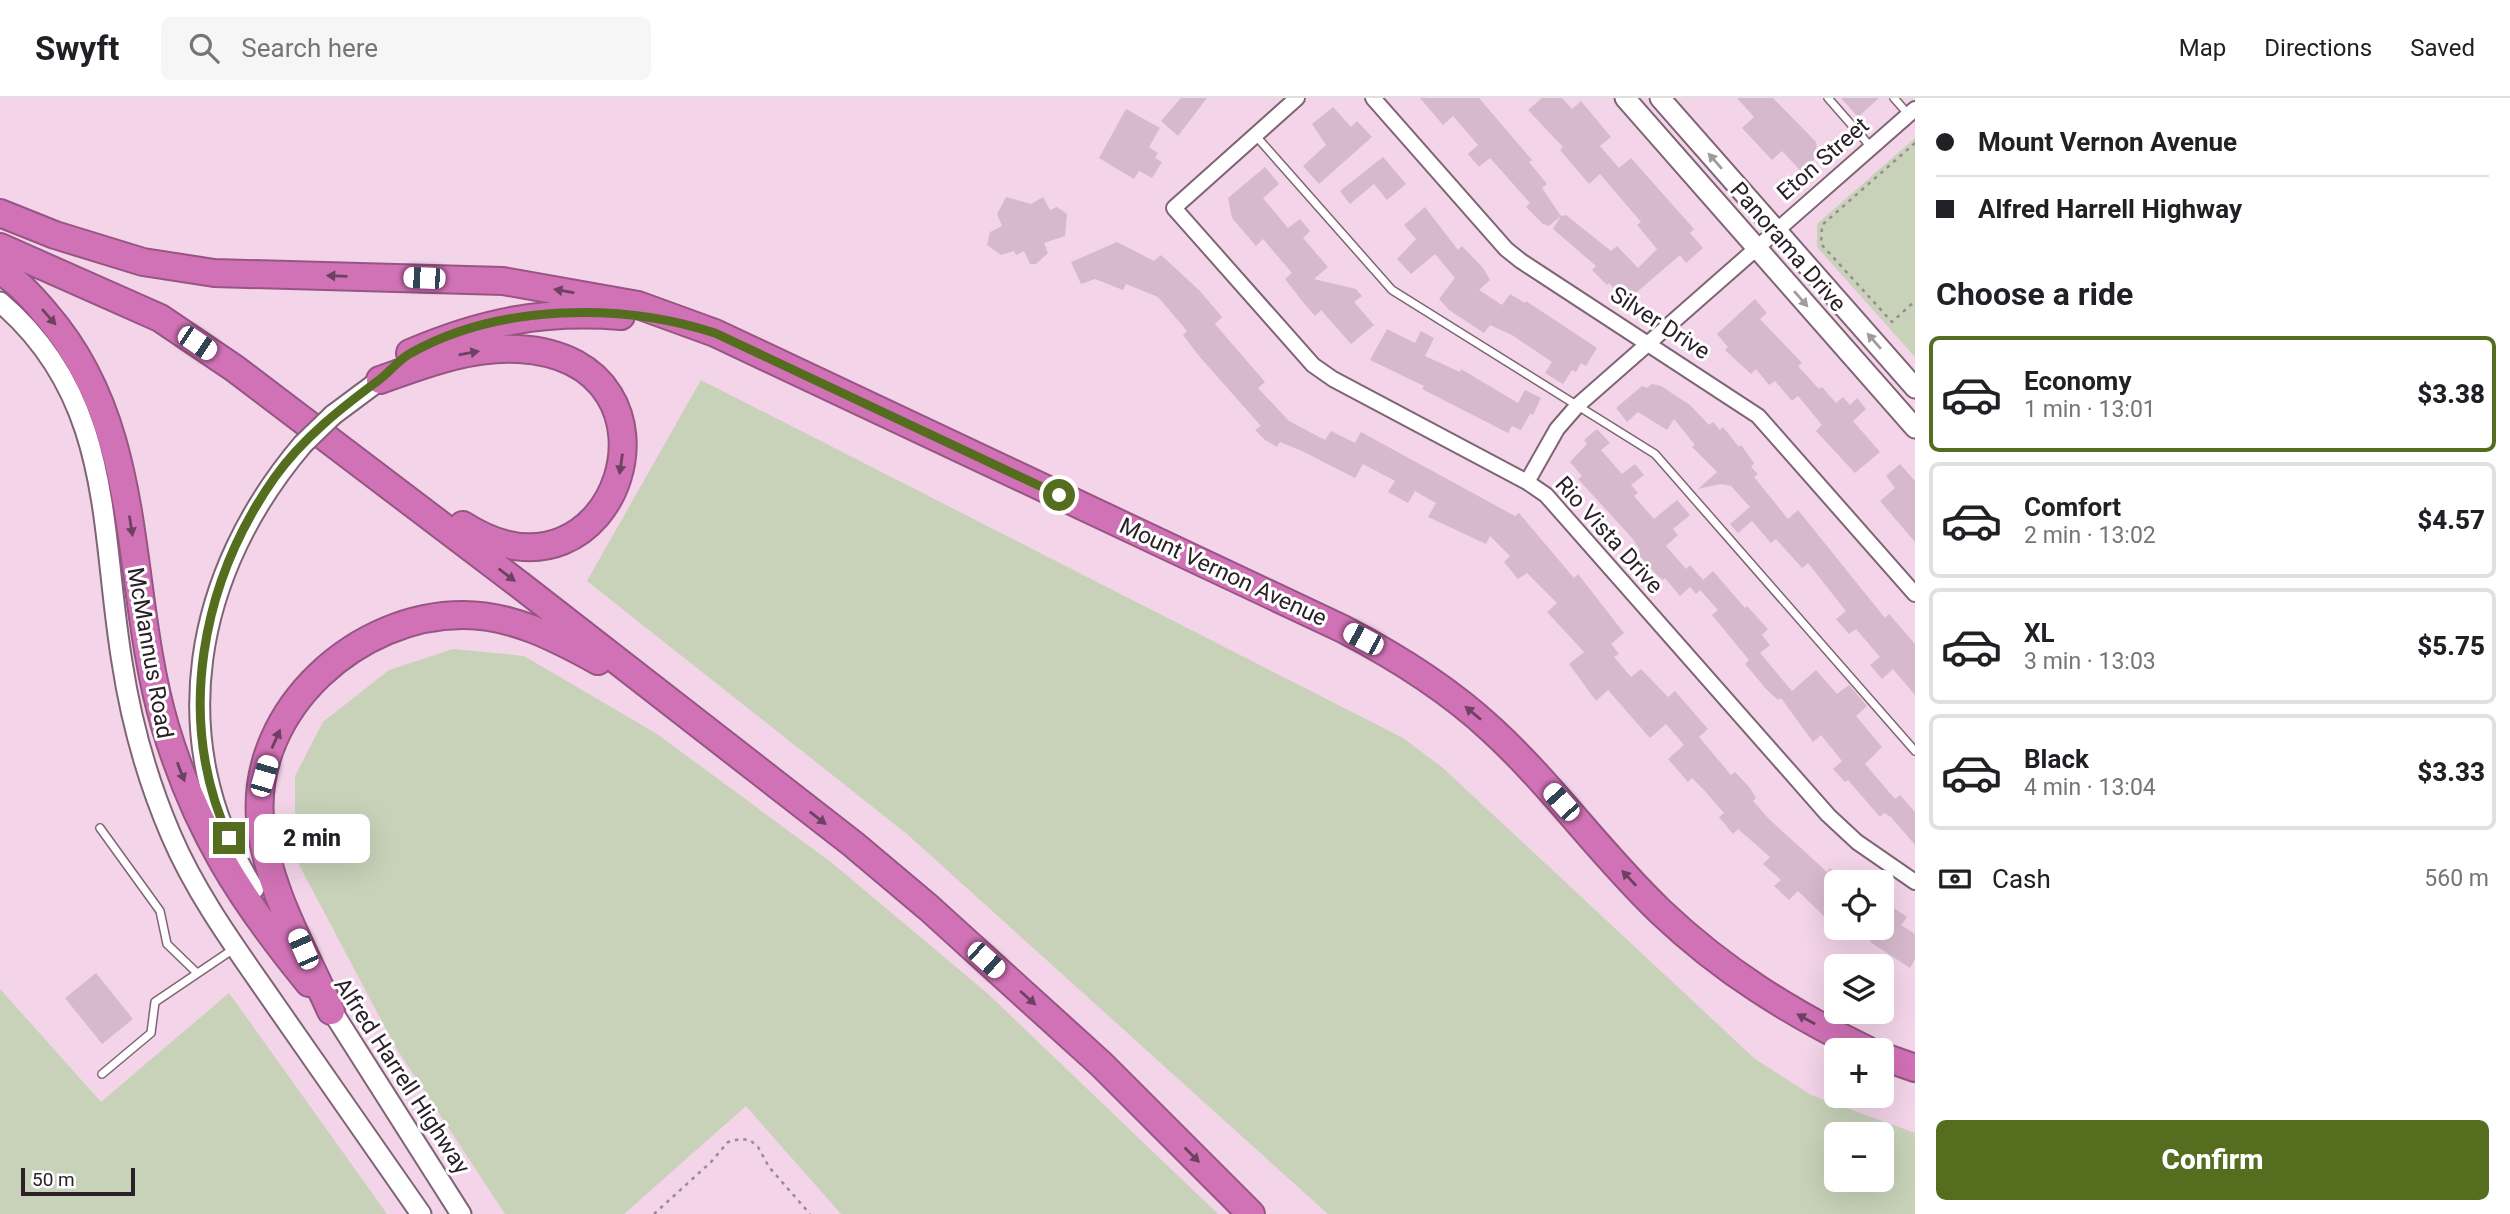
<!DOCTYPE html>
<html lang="en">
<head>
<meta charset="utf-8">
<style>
  :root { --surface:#fff; --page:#f6f6f6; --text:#202124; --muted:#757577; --line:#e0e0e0; --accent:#546d1f }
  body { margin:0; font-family:Roboto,sans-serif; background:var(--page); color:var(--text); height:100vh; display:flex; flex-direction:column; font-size:26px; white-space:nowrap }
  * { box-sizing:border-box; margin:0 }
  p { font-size:23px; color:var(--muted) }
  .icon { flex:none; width:38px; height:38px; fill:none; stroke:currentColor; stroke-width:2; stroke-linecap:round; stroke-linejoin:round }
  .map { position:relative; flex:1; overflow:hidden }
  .sheet { display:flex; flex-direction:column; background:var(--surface); width:595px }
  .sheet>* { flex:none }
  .top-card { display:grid; align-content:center; height:154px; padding:0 21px; background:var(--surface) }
  .controls { position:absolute; left:1824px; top:772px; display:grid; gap:14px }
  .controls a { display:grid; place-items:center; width:70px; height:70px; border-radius:10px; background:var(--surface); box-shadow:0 7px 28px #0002; font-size:35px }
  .scale { position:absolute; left:21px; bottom:18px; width:114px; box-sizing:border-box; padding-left:7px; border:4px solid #2b2028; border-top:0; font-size:19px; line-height:24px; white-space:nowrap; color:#2b2028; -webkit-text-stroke:5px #fff; paint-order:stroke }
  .end { position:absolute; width:32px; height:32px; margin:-16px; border:9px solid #546d1f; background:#fff; box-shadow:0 0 0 4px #fff }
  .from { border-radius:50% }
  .bubble { position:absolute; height:49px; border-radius:10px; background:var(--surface); box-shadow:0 7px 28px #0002; font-size:23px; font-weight:800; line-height:49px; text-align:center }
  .car { position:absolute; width:21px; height:42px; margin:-21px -10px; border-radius:9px; box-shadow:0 0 5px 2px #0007; background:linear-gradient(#fff 24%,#345 0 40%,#fff 0 76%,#345 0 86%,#fff 0) }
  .top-card b { display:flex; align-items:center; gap:24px; height:66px; font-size:26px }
  .top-card b+b { border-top:2px solid var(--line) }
  .top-card i { width:18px; height:18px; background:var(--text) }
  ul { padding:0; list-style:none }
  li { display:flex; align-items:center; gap:21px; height:116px; margin:0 14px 10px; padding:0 7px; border:4px solid var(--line); border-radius:10px }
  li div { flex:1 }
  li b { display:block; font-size:26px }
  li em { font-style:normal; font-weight:800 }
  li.current { border-color:var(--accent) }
  li>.icon { width:63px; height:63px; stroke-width:1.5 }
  h2 { padding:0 21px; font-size:32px; line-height:84px }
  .pay { display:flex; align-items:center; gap:18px; height:77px; padding:0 21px; font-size:26px }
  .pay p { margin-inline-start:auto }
  .primary-button { display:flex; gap:14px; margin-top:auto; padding:14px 21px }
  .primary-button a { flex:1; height:80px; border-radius:10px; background:var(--accent); color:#fff; font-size:28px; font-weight:800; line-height:80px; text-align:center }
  header { display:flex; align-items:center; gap:42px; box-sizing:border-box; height:98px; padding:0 35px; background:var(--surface); border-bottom:2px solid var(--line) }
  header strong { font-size:33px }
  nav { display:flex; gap:38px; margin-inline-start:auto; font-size:24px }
  .search { width:490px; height:63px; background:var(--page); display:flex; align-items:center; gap:18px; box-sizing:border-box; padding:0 24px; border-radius:10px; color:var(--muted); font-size:26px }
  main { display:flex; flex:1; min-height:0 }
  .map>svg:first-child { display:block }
  .green { fill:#c7d2b8; fill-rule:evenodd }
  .building { fill:#d7b9cd }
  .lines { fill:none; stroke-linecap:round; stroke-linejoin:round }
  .lane-casing { stroke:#7f6476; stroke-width:10 }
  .street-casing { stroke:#7f6476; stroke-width:18 }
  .secondary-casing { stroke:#7f6476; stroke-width:23 }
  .highway-casing { stroke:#975584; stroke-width:30 }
  .path { stroke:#9e8796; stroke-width:2.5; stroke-dasharray:3.5 5; stroke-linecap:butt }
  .lane { stroke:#fff; stroke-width:7 }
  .street { stroke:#fff; stroke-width:14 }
  .secondary { stroke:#fff; stroke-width:19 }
  .highway { stroke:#d172b6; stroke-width:26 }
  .secondary-bridge-casing { stroke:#7f6476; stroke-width:23; stroke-linecap:butt }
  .secondary-bridge { stroke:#fff; stroke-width:19 }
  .oneway { fill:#a09b9e }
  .oneway2 { fill:#6d4161 }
  .route { stroke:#546d1f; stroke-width:9 }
  .labels { text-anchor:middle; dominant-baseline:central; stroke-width:6; stroke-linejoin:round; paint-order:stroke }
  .street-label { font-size:23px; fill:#2b2028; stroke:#fff }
</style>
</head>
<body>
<header>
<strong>Swyft</strong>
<div class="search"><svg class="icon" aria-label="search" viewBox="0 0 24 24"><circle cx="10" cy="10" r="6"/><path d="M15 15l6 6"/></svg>Search here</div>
<nav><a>Map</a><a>Directions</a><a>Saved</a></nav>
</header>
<main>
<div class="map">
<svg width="1915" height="1116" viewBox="0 0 1915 1116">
  <rect width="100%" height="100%" fill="#f3d4e8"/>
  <!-- green -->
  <path class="green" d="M1915 40V259L1817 149V126Z
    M701 282 1403 640 1443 670 1755 961 1811 997 1915 1035V1116H1328L907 736 587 483ZM1836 1036H1881V1082H1836Z
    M453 551 524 558 657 636 832 765 987 895 1218 1116H841L746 1008 624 1116H505L396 950 295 759V678L323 624 389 572Z
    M0 891 101 1004 229 895 387 1116H0Z"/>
  <!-- building -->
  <path class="building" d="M1181 0H1207L1178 38 1161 23Z
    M1420 0H1479L1532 62 1529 64 1547 86 1542 90 1561 118 1549 128 1543 126 1526 109 1530 105 1490 60 1479 69 1468 56 1478 47 1453 18 1443 27Z
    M1542 0H1562L1572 11 1581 3 1611 39 1600 48 1619 70 1631 60 1694 131 1690 135 1703 150 1686 165 1680 157 1630 200 1623 192 1619 196 1609 185 1607 187 1592 172 1596 168 1553 131 1561 118 1566 117 1611 153 1617 148 1638 170 1657 151 1637 127 1641 124 1600 76 1589 86 1560 52 1563 49 1528 12Z
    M1737 0H1773L1816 44 1818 58 1801 73 1782 53 1772 62 1742 30 1754 19Z
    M1841 0H1879L1858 19Z
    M1333 9 1351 29 1357 23 1372 39 1319 86 1303 68 1326 47 1312 26Z
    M1126 11 1160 30 1149 49 1158 55 1155 60 1162 64 1152 80 1139 73 1134 81 1099 60Z
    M1383 59 1406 86 1387 102 1374 86 1350 106 1340 93Z
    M1265 69 1279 86 1263 100 1288 130 1300 121 1310 133 1303 140 1328 169 1314 181 1356 191 1362 198 1354 204 1374 227 1351 246 1321 212 1315 218 1303 204 1285 181 1292 175 1263 141 1256 148 1232 120 1228 100Z
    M1006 99 1031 106 1043 99 1050 112 1057 109 1067 116 1065 138 1044 145 1048 155 1036 166H1030L1024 153 1016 157 1014 153 1001 157 987 147 990 134 1002 128 997 116Z
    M1425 109 1458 152 1462 148 1483 170 1490 182 1479 192 1502 207 1510 196 1525 205 1526 203 1597 250 1586 268 1581 265 1576 274 1572 272 1563 286 1545 275 1552 264 1512 237 1490 227 1484 235 1449 212 1439 201 1455 180 1435 156 1411 176 1397 161 1416 141 1404 127Z
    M1117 144 1154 163 1161 157 1200 193 1222 219 1215 226 1265 284 1258 290 1289 323 1325 342 1331 333 1355 345 1361 334 1515 418 1519 415 1574 480 1578 476 1624 535 1611 546 1619 556 1614 559 1631 579 1641 571 1668 599 1675 593 1708 631 1699 639 1731 677 1735 674 1750 690 1756 700 1753 703 1770 722 1827 774 1830 770 1847 784H1836V830L1798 793 1789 802 1774 788 1781 782 1763 766 1770 759 1738 731 1733 736 1719 719 1724 715 1704 692 1692 680 1688 684 1668 661 1684 647 1666 626 1650 640 1608 592 1596 603 1569 566 1584 554 1547 514 1557 505 1527 475 1518 481 1504 464 1510 458 1490 438 1486 446 1428 419 1436 405 1415 393 1408 405 1388 394 1395 383 1363 366 1355 380 1302 353 1280 344 1277 349 1265 342 1255 332 1261 328 1199 258 1183 237 1187 233 1158 199 1126 186 1123 192 1095 181 1081 186 1071 164Z
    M1755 201 1767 215 1760 221 1802 265 1798 268 1819 291 1822 289 1836 305 1843 299 1850 307 1857 300 1866 311 1853 323 1880 354 1855 375 1816 333 1822 327 1798 298 1792 303 1775 283 1769 287 1756 271 1751 276 1725 252 1728 249 1717 236Z
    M1387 231 1415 245 1421 233 1434 240 1425 258 1460 274 1461 271 1518 305 1525 292 1541 300 1533 317 1530 316 1521 332 1512 328 1508 335 1422 291 1424 288 1370 262Z
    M1652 286 1661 288 1690 307 1709 327 1713 324 1720 332 1723 329 1739 349 1741 347 1754 365 1751 369 1758 376 1754 379 1788 421 1798 412 1885 520 1889 516 1915 546V597L1893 571 1882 581 1870 567 1880 559 1856 531 1849 536 1836 521 1846 513 1808 465 1802 470 1776 441 1771 445 1752 423 1738 435 1730 426 1750 409 1731 388 1720 386 1698 391 1717 374 1692 349 1695 347 1674 321 1667 332 1638 314 1627 324 1616 310 1642 288 1647 290Z
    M1597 331 1610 345 1601 352 1622 376 1635 366 1644 377 1631 387 1638 395 1634 398 1654 421 1677 402 1690 417 1673 431 1678 437 1666 448 1686 471 1690 467 1703 482 1713 473 1745 510 1747 508 1768 531 1762 537 1770 547 1760 555 1792 593 1816 572 1837 596 1849 587 1867 608 1856 618 1882 649 1865 666 1895 701 1900 697 1915 714V747L1891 719 1884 715 1880 719 1848 682 1845 684 1833 671 1842 663 1821 637 1813 644 1781 600 1778 602 1767 592 1745 566 1749 562 1712 517 1718 512 1700 492 1696 496 1690 489 1680 498 1665 480 1663 482 1656 476 1637 455 1640 452 1632 440 1578 381 1582 378 1570 364 1587 346 1584 342Z
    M1900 366 1915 383V444L1880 403 1895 390 1886 378Z
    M1891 808 1907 819 1901 827 1915 836V861L1910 870 1870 844 1881 830Z
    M96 875 133 921 102 946 65 900Z"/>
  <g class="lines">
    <!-- lane casing -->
    <g class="lane-casing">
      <path id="lane" d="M1828 0 1871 49
        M1894 0 1908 16
        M1256 38 1392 192 1655 356 1915 653
        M100 730 160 813 167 846 197 875
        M102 976 151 935 155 904 235 850"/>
    </g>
    <!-- street casing -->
    <g class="street-casing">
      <path id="street" d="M1297 0 1174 110 1313 267 1333 281 1527 384 1546 397 1828 717 1857 744 1915 784
        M1373 0 1506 151 1521 163 1758 318 1915 496
        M1527 384 1557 331 1577 308 1915 11"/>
    </g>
    <!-- secondary casing -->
    <g class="secondary-casing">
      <path id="secondary" d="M1625 0 1915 330
        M1660 0 1915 290
        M0 204C114 301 100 430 122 564 131 623 147 681 171 737 197 798 238 853 276 908 324 977 373 1047 421 1116
        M333 317 380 282
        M254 791C161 643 194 474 303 346
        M325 902 461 1116"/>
    </g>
    <!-- highway casing -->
    <g class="highway-casing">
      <path id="highway" d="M0 115 55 137 143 164 214 175 503 183 638 207 715 235 1343 531C1397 559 1447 590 1492 632 1553 688 1601 757 1661 814 1723 873 1791 915 1867 952
        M0 149 160 220 234 270 520 487 853 746 929 810 1101 966 1251 1116
        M0 173C18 183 33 200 46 216 147 332 124 489 165 628 196 732 241 802 309 885
        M410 255C483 224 542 212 621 218
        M380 282C425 266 471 248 519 251 702 262 617 526 463 427
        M331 913C303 850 266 789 260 720 252 610 359 516 464 517 512 517 556 540 598 563
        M1881 958 1915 970"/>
    </g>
    <!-- path -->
    <path class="path" d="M1915 45 1822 127 1821 146 1892 224 1915 203
      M654 1116 711 1064 728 1044 740 1041 750 1042 758 1049 769 1069 810 1116"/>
    <!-- lane -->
    <use href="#lane" class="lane"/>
    <!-- street -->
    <use href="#street" class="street"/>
    <!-- secondary -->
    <use href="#secondary" class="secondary"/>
    <!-- highway -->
    <use href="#highway" class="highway"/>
    <!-- secondary-bridge casing -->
    <g class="secondary-bridge-casing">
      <path id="secondary-bridge" d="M303 346 333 317"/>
    </g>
    <!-- secondary-bridge -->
    <use href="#secondary-bridge" class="secondary-bridge"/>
  </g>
  <!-- one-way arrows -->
  <defs><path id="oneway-solid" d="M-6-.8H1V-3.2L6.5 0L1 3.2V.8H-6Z" transform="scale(1.75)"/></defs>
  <g class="oneway">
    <use href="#oneway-solid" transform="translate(1715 63) rotate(-131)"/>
    <use href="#oneway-solid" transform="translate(1801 201) rotate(49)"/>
    <use href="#oneway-solid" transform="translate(1874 243) rotate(-131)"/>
  </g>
  <g class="oneway2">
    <use href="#oneway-solid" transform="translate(337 178) rotate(-178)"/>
    <use href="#oneway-solid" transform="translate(564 193) rotate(-170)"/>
    <use href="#oneway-solid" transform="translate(49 219) rotate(49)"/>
    <use href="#oneway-solid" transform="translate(469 255) rotate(-10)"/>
    <use href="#oneway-solid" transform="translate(621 366) rotate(98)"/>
    <use href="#oneway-solid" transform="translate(131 428) rotate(81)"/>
    <use href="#oneway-solid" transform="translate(507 477) rotate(37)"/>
    <use href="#oneway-solid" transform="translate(1473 615) rotate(-140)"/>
    <use href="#oneway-solid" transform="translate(276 641) rotate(-66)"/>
    <use href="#oneway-solid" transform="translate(181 674) rotate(69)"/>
    <use href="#oneway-solid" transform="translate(818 720) rotate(38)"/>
    <use href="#oneway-solid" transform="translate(1629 780) rotate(-133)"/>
    <use href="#oneway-solid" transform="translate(1028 900) rotate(42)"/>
    <use href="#oneway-solid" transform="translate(1806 921) rotate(-151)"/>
    <use href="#oneway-solid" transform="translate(1192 1057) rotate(45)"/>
  </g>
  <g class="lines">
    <!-- route -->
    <path class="route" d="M229 740C175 621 201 484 275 379 303 340 341 310 379 282 390 274 399 261 411 255 499 206 621 204 715 235L1059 397"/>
  </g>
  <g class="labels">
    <!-- street labels -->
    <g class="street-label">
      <text transform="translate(1823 61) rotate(-41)">Eton Street</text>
      <text transform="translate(1788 149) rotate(49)">Panorama Drive</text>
      <text transform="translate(1660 225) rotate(33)">Silver Drive</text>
      <text transform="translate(1609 437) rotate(48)">Rio Vista Drive</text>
      <text transform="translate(1223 474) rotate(25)">Mount Vernon Avenue</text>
      <text transform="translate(150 555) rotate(80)">McMannus Road</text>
      <text transform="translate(402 978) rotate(57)">Alfred Harrell Highway</text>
    </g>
  </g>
</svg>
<div class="controls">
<a><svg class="icon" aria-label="locate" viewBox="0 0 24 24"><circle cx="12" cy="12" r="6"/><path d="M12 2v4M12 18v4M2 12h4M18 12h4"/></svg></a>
<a><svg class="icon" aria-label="layers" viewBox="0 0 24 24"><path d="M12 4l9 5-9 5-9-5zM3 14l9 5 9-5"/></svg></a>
<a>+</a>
<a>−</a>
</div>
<div class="scale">50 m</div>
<i class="end from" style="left:1059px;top:397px"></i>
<i class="end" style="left:229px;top:740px"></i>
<div class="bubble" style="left:254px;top:716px;width:116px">2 min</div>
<i class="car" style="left:424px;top:180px;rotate:272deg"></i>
<i class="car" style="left:197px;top:245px;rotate:124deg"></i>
<i class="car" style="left:1363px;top:541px;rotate:298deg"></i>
<i class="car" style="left:264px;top:678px;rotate:16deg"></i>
<i class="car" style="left:1561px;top:704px;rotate:318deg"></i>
<i class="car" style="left:303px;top:851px;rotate:336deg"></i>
<i class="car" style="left:986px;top:862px;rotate:132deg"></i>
</div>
<section class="sheet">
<div class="top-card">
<b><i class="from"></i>Mount Vernon Avenue</b>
<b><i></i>Alfred Harrell Highway</b>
</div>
<h2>Choose a ride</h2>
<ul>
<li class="current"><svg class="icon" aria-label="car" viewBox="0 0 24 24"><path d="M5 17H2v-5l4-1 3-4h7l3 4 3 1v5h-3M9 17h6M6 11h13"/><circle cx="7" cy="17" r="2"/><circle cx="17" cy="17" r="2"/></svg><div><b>Economy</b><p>1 min · 13:01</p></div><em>$3.38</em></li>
<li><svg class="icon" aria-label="car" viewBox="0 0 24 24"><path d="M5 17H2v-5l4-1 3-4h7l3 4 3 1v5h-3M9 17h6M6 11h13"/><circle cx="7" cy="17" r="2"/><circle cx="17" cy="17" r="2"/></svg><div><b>Comfort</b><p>2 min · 13:02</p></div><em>$4.57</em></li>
<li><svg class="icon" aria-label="car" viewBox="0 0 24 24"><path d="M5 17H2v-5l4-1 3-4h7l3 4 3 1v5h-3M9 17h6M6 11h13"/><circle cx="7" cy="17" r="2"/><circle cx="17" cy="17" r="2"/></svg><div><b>XL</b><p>3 min · 13:03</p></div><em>$5.75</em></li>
<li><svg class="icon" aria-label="car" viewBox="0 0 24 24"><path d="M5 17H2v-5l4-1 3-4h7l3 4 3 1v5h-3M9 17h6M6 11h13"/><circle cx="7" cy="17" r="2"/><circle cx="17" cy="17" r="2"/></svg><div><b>Black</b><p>4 min · 13:04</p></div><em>$3.33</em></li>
</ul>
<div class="pay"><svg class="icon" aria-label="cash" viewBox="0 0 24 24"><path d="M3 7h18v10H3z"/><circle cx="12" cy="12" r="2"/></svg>Cash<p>560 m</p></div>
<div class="primary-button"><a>Confirm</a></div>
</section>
</main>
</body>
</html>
